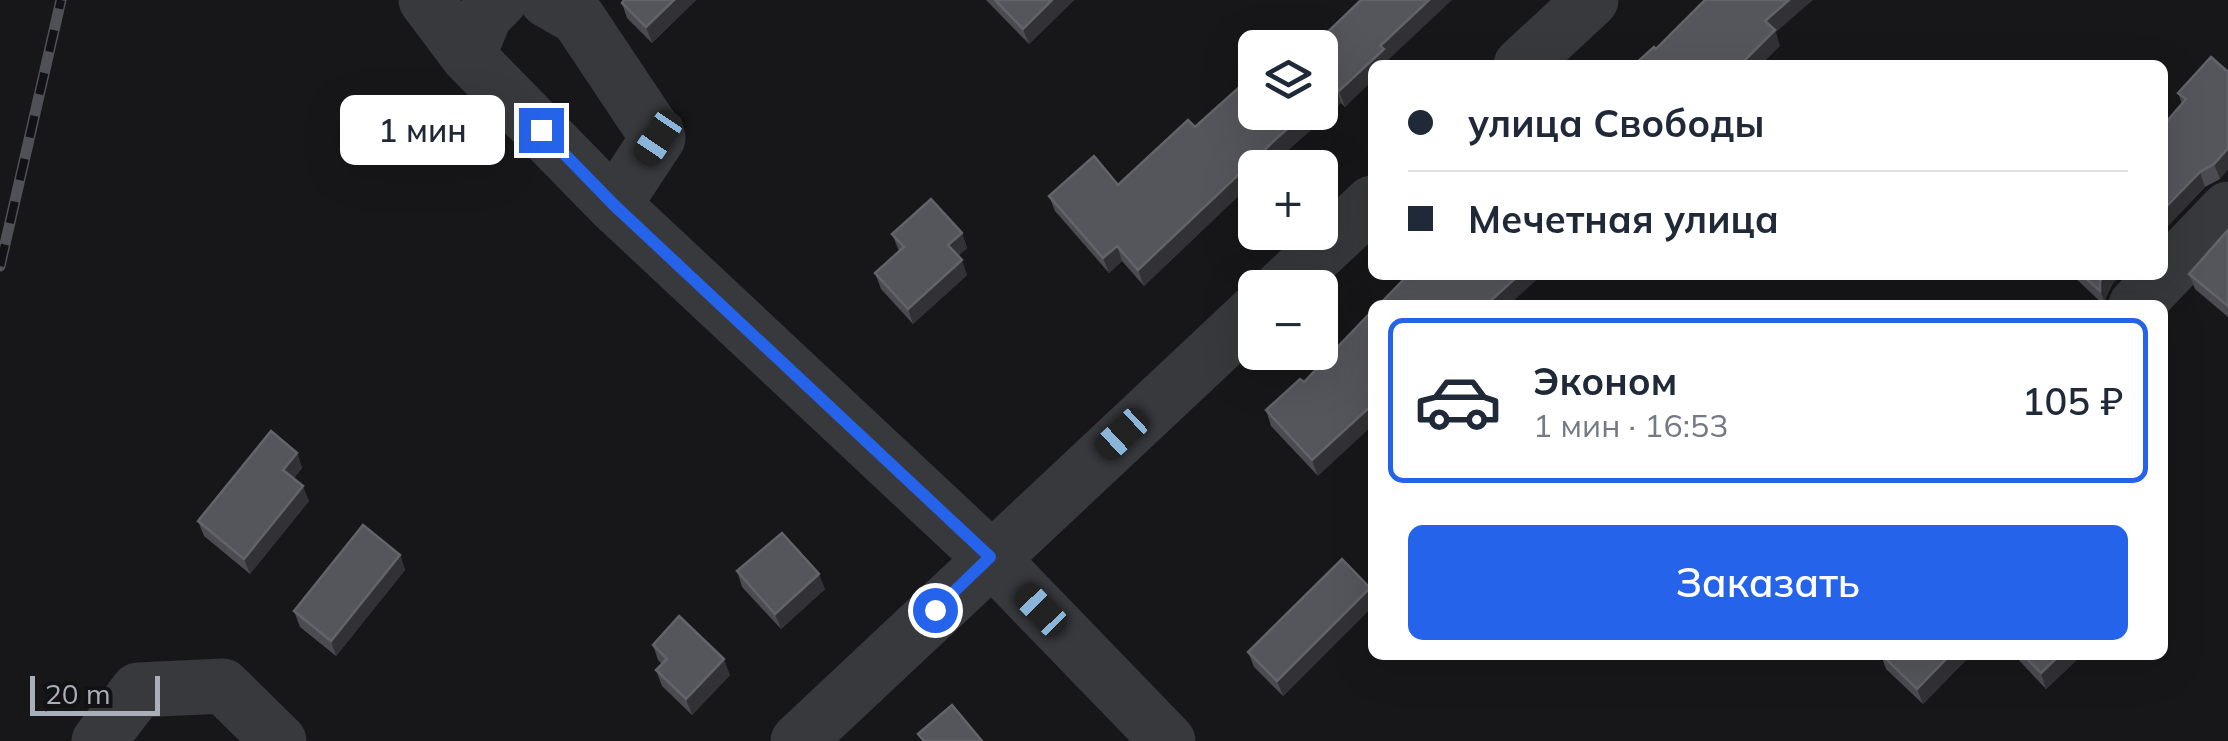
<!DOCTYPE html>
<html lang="ru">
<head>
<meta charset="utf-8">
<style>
  :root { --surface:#fff; --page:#f6f6f7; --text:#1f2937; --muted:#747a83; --line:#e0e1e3; --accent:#2563eb }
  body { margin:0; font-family:Mulish,sans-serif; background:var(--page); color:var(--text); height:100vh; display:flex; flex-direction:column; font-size:38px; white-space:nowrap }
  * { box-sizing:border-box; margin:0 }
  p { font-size:32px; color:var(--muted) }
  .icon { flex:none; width:55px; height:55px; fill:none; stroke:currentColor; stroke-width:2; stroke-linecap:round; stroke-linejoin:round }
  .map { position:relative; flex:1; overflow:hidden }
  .sheet { position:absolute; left:1368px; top:300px; width:800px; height:360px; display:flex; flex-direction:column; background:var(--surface); border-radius:15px; box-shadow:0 10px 40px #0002 }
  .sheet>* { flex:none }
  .top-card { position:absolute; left:1368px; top:60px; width:800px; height:220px; border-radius:15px; box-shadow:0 10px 40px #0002; display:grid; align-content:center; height:220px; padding:0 40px; background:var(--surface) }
  .buttons { position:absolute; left:1238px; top:30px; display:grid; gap:20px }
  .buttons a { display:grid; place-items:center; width:100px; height:100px; border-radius:15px; background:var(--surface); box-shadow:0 10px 40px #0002; font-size:50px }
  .scale { position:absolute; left:30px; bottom:25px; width:130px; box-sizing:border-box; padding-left:10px; border:5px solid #aaaeb8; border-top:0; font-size:28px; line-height:35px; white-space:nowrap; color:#aaaeb8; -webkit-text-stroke:8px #121214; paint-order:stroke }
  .end { position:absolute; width:45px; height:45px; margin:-22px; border:12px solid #2563eb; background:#fff; box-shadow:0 0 0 5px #fff }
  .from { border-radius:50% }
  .bubble { position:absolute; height:70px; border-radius:15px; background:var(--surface); box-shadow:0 10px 40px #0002; font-size:32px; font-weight:600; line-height:70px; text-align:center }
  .car { position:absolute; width:30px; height:60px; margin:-30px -15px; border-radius:12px; box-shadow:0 0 8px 2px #0007; background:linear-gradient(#222 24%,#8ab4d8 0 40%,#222 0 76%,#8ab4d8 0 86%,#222 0) }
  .top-card b { display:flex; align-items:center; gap:35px; height:95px; font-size:38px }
  .top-card b+b { border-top:2px solid var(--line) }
  .top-card i { width:25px; height:25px; background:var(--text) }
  ul { padding:18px 0 0; list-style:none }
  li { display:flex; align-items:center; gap:30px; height:165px; margin:0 20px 15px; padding:0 20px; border:5px solid transparent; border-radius:15px }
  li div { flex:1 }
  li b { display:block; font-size:38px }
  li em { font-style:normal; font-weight:600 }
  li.current { border-color:var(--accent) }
  li>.icon { width:90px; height:90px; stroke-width:1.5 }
  .cta { display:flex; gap:20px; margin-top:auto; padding:20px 40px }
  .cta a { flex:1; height:115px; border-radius:15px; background:var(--accent); color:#fff; font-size:40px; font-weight:600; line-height:115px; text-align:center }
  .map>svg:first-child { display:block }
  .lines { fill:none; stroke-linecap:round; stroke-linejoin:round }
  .minor { stroke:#38393d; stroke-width:55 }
  .rail-casing { stroke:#4f5156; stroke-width:11 }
  .rail { stroke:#121214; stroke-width:8; stroke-dasharray:22; stroke-linecap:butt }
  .wall { fill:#4b4b51 }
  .shaded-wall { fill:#323236 }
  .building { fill:#55565c; stroke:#63646a; stroke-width:2.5 }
  .route { stroke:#2563eb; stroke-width:12 }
</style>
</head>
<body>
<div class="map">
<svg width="2228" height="741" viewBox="0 0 2228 741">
  <rect width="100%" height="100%" fill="#171719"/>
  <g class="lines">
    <!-- minor -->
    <path class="minor" d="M426 0 468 56 614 205 990 557 1168 741
      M547 0 578 18 658 138 614 205
      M468 56 485 15 500 0
      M1521 65 1591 0
      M1281 288 1372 203
      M2136 305 2228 209
      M99 741 138 690 223 686 279 741
      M798 741 1255 312"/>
    <!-- rail casing -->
    <g class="rail-casing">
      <path id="rail" d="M0 266 61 0"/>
    </g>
    <!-- rail -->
    <use href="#rail" class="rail"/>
  </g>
  <!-- wall -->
  <path class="wall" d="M624 0H696L652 43 627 18 622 3Z
    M986 0H1074L1029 44Z
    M1320 48 1388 60 1345 107 1341 103 1268 168H1255V180L1144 286 1122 261 1109 273 1055 211 1049 196 1118 185 1255 112Z
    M2211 57 2220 179 2205 187 2162 232V127L2182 104 2178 93Z
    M2228 230V317L2195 289 2189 274Z
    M962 233 967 248 958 256 967 275 913 324 881 289 875 273 899 251 892 234Z
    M2072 275H2121L2113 283 2106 297V305H2104Z
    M1300 379 1318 476 1271 426 1266 410Z
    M297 453 302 468 294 478 309 501 250 574 204 536 198 521Z
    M400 555 405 570 336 656 300 627 294 611Z
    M737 571 825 589 781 629 742 587Z
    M1370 588 1372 594V607L1283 696 1254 667 1248 652Z
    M653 645 730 675 692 715 662 686 656 670 662 664 658 660Z
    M1881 655H1964L1966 660 1923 704 1886 669Z
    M2014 655H2082L2046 689Z"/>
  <!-- shaded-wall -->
  <path class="shaded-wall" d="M674 0H696L652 43 646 27Z
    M1052 0H1074L1029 44 1023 29Z
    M1429 0H1452L1388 60 1389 65H1372V81L1345 107 1339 91 1380 46Z
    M1789 0H1813L1776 32 1780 46 1761 65H1740L1765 21Z
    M1336 87 1341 103 1268 168H1255V180L1144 286 1138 270 1278 137 1307 112H1320V101Z
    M2228 148V170L2220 179 2214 164Z
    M2200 172 2205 187 2162 232V211Z
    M962 233 967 248 954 260 948 245Z
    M1117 246 1122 261 1109 273 1103 258Z
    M962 260 967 275 913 324 908 309Z
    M1519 275H1542L1509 305H1486Z
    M2104 275H2121L2113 283 2106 297V305L2100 291V281Z
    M1372 405V426L1318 476 1312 460Z
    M297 453 302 468 289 485 283 470Z
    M303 486 309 501 250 574 244 559Z
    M400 555 405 570 336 656 331 641Z
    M819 574 825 589 781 629 775 614Z
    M1370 588 1372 594V607L1283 696 1277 681Z
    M1950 655H1964L1966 660 1923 704 1917 689Z
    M2060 655H2082L2046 689 2041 673Z
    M724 659 730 675 692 715 686 699Z"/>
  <!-- building -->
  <path class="building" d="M624 0H674L646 27 622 3Z
    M995 0H1052L1023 29Z
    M1361 0H1429L1380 46 1384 49 1339 91 1336 87 1320 101V48H1311Z
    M1705 0H1789L1765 21 1775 30 1740 65H1634L1654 47 1656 49Z
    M2211 57 2228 72V148L2214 164 2200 172 2162 211V127L2186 99 2178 93Z
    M1255 73V112H1307L1278 137 1138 270 1117 246 1103 258 1049 196 1094 156 1118 185 1188 120 1195 127Z
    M931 199 962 233 948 245 962 260 908 309 875 273 904 247 892 234Z
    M2228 230V306L2189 274Z
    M1408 275H1519L1486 305H1379Z
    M2082 275H2104L2100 281V291Z
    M1372 311V405L1312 460 1266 410 1300 379 1304 382Z
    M271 431 297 453 283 470 303 486 244 559 198 521Z
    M363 525 400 555 331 641 294 611Z
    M782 533 819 574 775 614 737 571Z
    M1342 559 1370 588 1277 681 1248 652Z
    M679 616 724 659 686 699 656 670 667 659 653 645Z
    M1882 655H1950L1917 689Z
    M2023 655H2060L2041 673Z
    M952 705 982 741H924L918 734Z"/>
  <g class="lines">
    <!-- route -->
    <path class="route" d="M541 130 614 205 990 557 935 610"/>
  </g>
</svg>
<div class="buttons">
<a><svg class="icon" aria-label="layers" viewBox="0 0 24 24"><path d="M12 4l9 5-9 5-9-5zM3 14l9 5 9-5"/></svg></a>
<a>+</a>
<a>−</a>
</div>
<div class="scale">20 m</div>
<i class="end from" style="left:935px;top:610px"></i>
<i class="end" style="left:541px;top:130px"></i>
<div class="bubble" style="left:340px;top:95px;width:165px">1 мин</div>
<i class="car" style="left:658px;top:138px;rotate:214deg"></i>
<i class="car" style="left:1122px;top:434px;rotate:227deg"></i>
<i class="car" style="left:1041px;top:610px;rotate:316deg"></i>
<div class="top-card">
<b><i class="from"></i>улица Свободы</b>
<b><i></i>Мечетная улица</b>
</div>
<section class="sheet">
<ul>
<li class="current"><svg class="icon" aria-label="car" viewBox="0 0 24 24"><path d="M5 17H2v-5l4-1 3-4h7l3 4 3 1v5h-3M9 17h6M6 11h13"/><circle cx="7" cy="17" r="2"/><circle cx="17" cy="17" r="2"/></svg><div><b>Эконом</b><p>1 мин · 16:53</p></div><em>105 ₽</em></li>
</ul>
<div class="cta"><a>Заказать</a></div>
</section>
</div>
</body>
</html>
